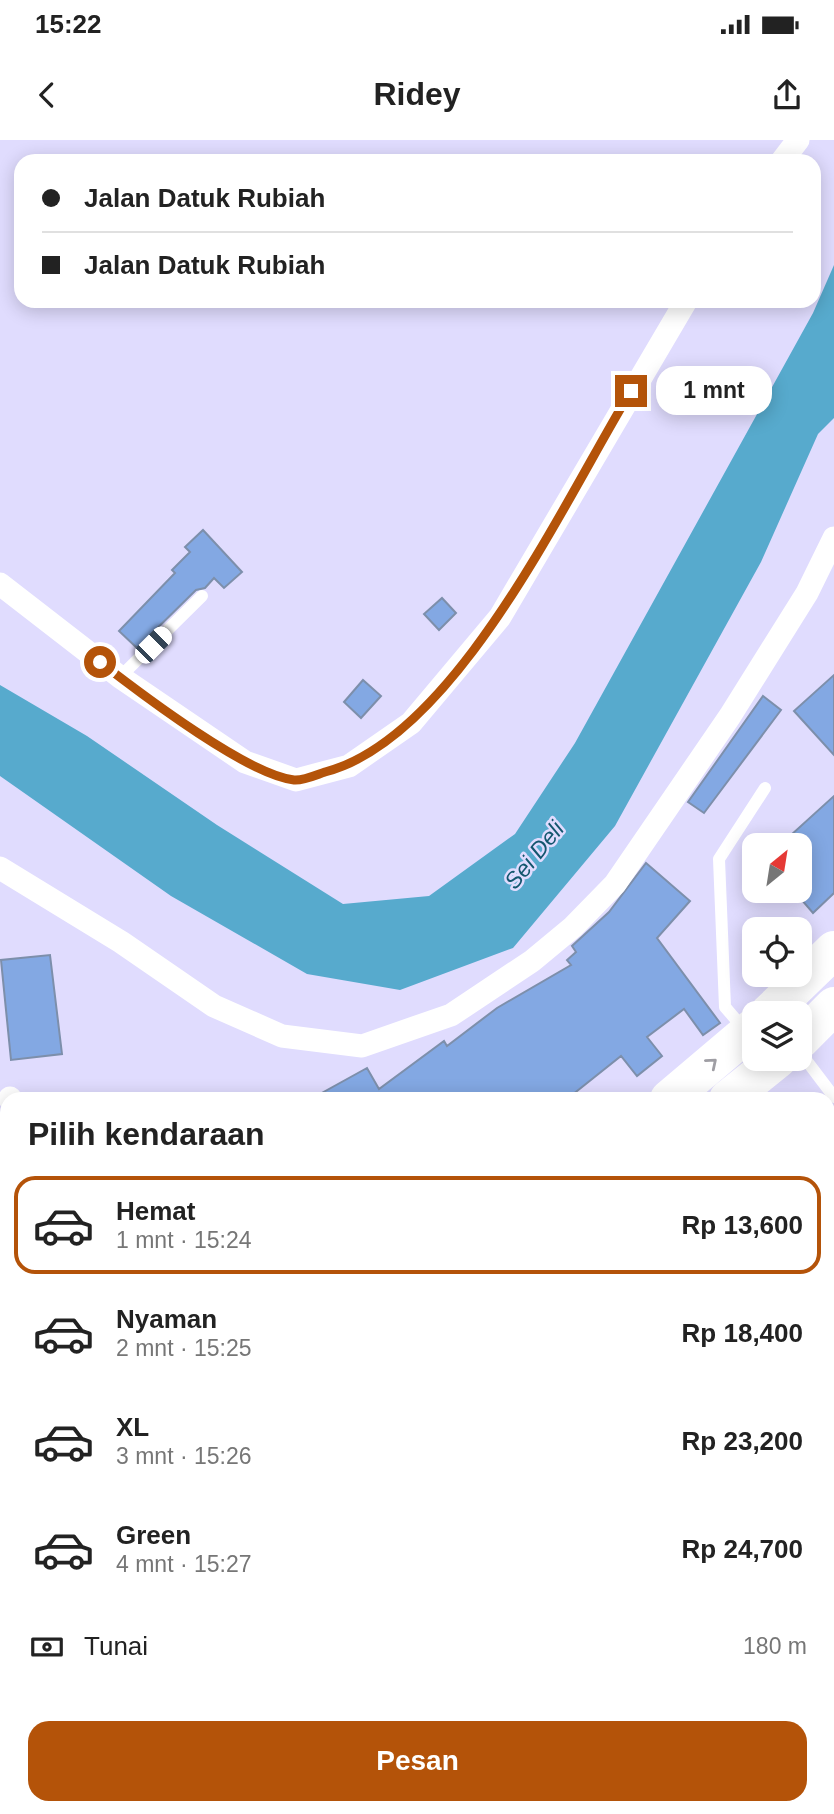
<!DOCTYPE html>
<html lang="id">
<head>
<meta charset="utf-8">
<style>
  :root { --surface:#fff; --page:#f2f2f2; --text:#222; --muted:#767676; --line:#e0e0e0; --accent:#b45309 }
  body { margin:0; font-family:Arial,sans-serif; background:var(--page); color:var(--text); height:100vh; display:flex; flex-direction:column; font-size:26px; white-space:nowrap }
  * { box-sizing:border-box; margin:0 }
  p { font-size:23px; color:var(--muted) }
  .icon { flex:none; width:38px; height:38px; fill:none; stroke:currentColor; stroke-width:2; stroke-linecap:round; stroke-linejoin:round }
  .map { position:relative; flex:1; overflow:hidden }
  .sheet { position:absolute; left:0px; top:952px; width:835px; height:723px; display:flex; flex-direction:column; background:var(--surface); border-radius:21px 21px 0 0; box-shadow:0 4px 18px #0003 }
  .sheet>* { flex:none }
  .banner { position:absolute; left:14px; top:14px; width:807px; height:154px; border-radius:21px; box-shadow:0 4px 18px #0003; display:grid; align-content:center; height:154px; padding:0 28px; background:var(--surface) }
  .needle { width:46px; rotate:30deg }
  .buttons { position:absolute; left:742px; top:693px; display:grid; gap:14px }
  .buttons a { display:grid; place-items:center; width:70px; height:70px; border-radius:14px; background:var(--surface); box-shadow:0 4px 18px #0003; font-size:35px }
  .end { position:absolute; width:32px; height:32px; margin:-16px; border:9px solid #b45309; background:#fff; box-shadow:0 0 0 4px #fff }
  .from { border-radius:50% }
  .bubble { position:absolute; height:49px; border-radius:21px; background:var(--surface); box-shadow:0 4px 18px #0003; font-size:23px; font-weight:700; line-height:49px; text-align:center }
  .car { position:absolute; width:21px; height:42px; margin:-21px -10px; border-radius:9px; box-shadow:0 0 5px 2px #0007; background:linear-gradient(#fff 24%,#345 0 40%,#fff 0 76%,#345 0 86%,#fff 0) }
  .banner b { display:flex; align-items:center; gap:24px; height:66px; font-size:26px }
  .banner b+b { border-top:2px solid var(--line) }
  .banner i { width:18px; height:18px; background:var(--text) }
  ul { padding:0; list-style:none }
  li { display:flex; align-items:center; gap:21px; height:98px; margin:0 14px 10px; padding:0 14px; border:4px solid transparent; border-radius:21px }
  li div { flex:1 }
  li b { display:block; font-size:26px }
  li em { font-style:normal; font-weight:700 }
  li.on { border-color:var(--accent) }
  li>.icon { width:63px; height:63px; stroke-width:1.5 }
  h2 { padding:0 28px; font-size:32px; line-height:84px }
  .pay { display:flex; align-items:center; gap:18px; height:77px; padding:0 28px; font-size:26px }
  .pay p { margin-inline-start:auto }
  .primary-button { display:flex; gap:14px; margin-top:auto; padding:14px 28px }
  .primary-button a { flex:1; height:80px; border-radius:21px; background:var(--accent); color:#fff; font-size:28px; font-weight:700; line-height:80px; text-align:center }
  .status { display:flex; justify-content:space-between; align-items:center; height:49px; padding:0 35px; background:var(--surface); direction:ltr }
  .status svg { height:19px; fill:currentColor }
  header { display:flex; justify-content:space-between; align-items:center; height:91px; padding:0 28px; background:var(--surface); font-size:32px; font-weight:700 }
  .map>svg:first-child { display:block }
  .water { fill:#57aacd }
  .building { fill:#83a8e3; stroke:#7d8fab; stroke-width:2 }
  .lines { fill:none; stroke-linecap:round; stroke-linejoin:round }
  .lane { stroke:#fff; stroke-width:12 }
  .street { stroke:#fff; stroke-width:23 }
  .highway { stroke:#fff; stroke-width:38 }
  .rail { stroke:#545264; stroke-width:5; stroke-dasharray:10 5; stroke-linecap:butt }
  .oneway { stroke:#9f9ea4 }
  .route { stroke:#b45309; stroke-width:9 }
  .labels { text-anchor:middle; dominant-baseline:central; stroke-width:5; stroke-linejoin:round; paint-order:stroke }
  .water-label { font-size:23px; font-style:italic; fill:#13566e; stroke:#e0dcfe }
</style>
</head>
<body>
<div class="status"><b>15:22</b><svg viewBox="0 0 49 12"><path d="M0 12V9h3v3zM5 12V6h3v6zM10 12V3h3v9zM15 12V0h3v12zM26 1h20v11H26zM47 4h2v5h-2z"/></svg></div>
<header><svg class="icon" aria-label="back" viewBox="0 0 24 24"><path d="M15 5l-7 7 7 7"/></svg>Ridey<svg class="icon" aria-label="share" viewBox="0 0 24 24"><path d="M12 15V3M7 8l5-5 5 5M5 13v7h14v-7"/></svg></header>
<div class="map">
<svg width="834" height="1674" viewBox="0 0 834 1674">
  <rect width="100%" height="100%" fill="#e0dcfe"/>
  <!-- water -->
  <path class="water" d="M834 125V278L818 294 761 422 615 686 513 808 400 850 307 834 171 756 0 636V545L87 596 217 685 343 764 429 756 515 694 575 603 813 173Z"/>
  <!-- building -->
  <path class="building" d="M203 390 242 432 224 448 214 438 205 448 196 450 137 508 119 491 175 433 172 430 190 412 185 407Z
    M442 458 456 473 439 490 424 474Z
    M834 535V615L794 571Z
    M363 540 381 556 361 578 344 562Z
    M763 556 781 570 704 673 688 662Z
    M834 656V753L813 773 800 758V705H780Z
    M646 723 690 761 657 798 720 883 703 895 684 869 647 897 662 916 637 936 621 916 567 959H311L367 928 379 949 444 901 447 906 497 868 571 825 567 820 576 812 572 806 609 772Z
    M50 815 62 914 11 920 1 820Z"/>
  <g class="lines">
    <!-- lane -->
    <path class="lane" d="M120 537 202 456
      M744 889 725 867 719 719 765 648
      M800 912 834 957
      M172 1668 176 1674
      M353 1668 356 1674"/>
    <!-- street -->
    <path class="street" d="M782 21 798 0
      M0 444 120 537 245 622 296 640 349 626 411 583 500 477 686 161
      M0 728 121 802 214 866 282 896 362 906 451 875 532 821 573 787 615 744 730 576 807 453 834 398
      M10 958V959
      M828 1512 834 1526
      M828 1580 834 1578
      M543 1668 546 1674
      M617 1674 631 1668"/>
    <!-- highway -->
    <path class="highway" d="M769 873 834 810
      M800 900 834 866
      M669 959 754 887
      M728 959 778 919
      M0 1361 7 1358
      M0 1403 7 1399"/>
    <!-- rail -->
    <path class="rail" d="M828 1166 834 1163
      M0 1573 7 1570"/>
  </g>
  <!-- one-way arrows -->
  <defs><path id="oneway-chevron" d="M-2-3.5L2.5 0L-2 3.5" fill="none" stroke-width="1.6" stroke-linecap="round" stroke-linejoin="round" transform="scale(1.75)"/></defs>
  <use class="oneway" href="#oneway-chevron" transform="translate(712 923) rotate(-40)"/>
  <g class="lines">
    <!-- route -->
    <path class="route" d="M100 522C140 553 248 635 294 640 303 641 316 635 325 632 456 598 564 361 631 251"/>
  </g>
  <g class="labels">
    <!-- water labels -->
    <g class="water-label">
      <text transform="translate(534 715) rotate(-51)">Sei Deli</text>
    </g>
  </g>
</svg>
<div class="buttons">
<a><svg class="needle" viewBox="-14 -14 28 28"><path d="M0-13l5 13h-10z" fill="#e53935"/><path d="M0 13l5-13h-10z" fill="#767676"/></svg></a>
<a><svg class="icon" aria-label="locate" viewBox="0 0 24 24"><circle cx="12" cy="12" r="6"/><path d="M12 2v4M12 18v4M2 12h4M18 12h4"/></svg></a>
<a><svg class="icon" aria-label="layers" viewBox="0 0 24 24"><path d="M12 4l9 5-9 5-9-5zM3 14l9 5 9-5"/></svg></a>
</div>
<i class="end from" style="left:100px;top:522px"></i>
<i class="end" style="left:631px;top:251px"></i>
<div class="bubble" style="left:656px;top:226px;width:116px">1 mnt</div>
<i class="car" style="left:153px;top:505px;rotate:45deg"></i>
<div class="banner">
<b><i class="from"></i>Jalan Datuk Rubiah</b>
<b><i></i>Jalan Datuk Rubiah</b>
</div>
<section class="sheet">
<h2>Pilih kendaraan</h2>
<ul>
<li class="on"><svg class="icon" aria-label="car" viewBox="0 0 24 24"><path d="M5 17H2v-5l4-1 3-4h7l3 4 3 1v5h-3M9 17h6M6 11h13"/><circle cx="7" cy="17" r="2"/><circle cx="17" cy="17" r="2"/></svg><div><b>Hemat</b><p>1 mnt · 15:24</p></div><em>Rp 13,600</em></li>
<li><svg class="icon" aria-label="car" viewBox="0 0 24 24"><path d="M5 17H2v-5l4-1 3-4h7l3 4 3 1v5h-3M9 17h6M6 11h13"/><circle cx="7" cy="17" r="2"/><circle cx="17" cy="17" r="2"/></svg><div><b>Nyaman</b><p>2 mnt · 15:25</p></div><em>Rp 18,400</em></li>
<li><svg class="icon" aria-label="car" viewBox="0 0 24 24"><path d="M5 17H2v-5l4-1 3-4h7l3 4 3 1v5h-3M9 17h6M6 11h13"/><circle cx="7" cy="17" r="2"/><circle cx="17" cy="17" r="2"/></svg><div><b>XL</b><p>3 mnt · 15:26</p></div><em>Rp 23,200</em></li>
<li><svg class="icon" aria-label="car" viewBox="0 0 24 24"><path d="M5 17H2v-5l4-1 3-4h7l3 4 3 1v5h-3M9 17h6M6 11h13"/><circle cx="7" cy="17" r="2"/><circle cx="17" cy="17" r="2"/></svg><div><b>Green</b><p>4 mnt · 15:27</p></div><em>Rp 24,700</em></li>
</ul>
<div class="pay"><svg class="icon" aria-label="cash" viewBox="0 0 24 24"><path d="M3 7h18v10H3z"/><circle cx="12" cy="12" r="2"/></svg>Tunai<p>180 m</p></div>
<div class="primary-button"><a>Pesan</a></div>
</section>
</div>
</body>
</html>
